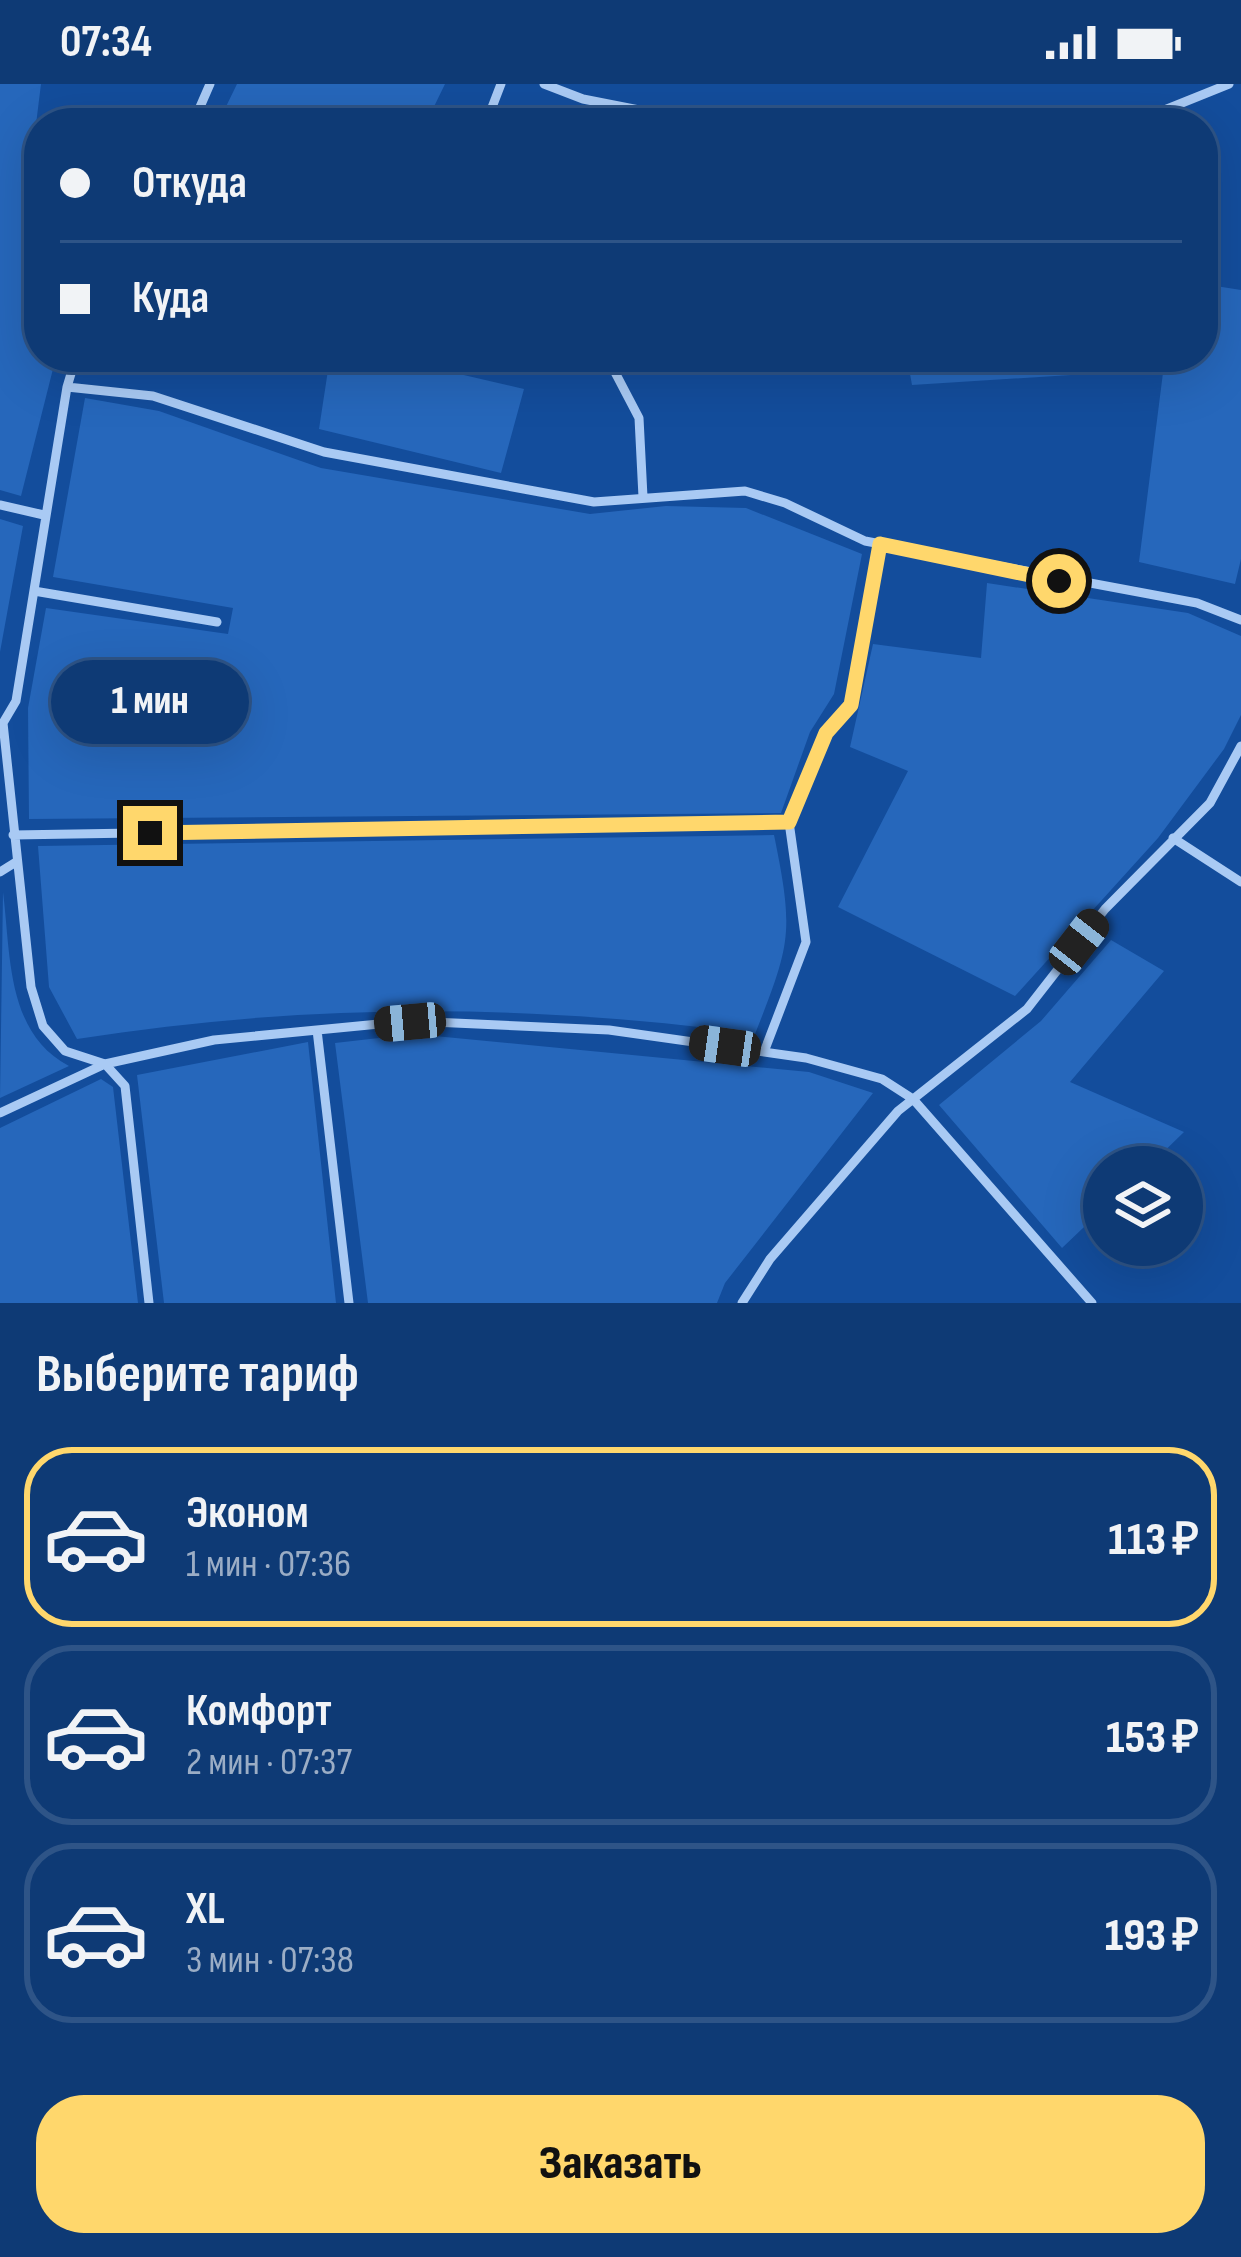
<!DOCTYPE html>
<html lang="ru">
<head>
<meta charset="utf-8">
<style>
  :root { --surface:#0e3a75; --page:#17417a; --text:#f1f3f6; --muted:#9badc5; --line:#2e5487; --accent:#ffd76c }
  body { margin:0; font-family:"Sofia Sans Condensed",sans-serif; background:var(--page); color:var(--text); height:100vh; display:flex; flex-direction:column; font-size:45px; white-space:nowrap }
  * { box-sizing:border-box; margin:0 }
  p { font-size:39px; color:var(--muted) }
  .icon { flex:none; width:66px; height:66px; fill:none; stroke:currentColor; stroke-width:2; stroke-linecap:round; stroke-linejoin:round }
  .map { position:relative; height:1219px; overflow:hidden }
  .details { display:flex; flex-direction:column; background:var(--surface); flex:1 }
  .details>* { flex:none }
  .hud { position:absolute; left:24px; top:24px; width:1194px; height:264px; border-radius:48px; box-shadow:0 12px 48px #0002,0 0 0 3px var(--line); display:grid; align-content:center; height:264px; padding:0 36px; background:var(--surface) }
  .fabs { position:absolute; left:1083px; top:1062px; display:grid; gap:24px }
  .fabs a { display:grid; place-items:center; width:120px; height:120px; border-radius:50%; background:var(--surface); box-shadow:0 12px 48px #0002,0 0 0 3px var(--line); font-size:60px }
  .end { position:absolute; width:54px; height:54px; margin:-27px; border:15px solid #ffd76c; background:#111; box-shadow:0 0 0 6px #111 }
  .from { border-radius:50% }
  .bubble { position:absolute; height:84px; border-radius:42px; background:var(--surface); box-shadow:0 12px 48px #0002,0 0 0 3px var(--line); font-size:39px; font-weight:800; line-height:84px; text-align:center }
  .car { position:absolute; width:36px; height:72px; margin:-36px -18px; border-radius:15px; box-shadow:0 0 9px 3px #0007; background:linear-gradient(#222 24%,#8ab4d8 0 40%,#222 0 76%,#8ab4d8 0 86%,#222 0) }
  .hud b { display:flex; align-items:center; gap:42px; height:114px; font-size:45px }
  .hud b+b { border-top:3px solid var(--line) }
  .hud i { width:30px; height:30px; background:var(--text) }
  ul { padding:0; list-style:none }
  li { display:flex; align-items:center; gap:36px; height:180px; margin:0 24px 18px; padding:0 12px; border:6px solid var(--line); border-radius:48px }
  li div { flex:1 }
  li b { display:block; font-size:45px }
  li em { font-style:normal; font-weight:800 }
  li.active { border-color:var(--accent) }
  li>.icon { width:108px; height:108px; stroke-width:1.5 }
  h2 { padding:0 36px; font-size:54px; line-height:144px }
  .primary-button { display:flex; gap:24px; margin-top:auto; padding:24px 36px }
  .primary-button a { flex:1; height:138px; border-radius:48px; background:var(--accent); color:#111; font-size:48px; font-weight:800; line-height:138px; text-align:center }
  .status { display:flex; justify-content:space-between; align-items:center; height:84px; padding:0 60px; background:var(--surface); direction:ltr }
  .status svg { height:33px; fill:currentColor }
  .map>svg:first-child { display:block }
  .green { fill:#2667bb }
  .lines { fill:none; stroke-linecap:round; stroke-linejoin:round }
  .service { stroke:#a9caf4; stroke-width:9 }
  .route { stroke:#ffd76c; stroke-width:15 }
</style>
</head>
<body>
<div class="status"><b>07:34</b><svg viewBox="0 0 49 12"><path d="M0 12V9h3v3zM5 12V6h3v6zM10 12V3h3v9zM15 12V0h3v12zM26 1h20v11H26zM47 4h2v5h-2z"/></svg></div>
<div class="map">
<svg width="1241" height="1219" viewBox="0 0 1241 1219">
  <rect width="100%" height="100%" fill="#134d9c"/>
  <!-- green -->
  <path class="green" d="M0 0H41L23 145 39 151V273H56L21 412 0 406Z
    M237 0H445L426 39H218Z
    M1203 200 1241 206V475L1235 500 1139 478 1165 273H1203Z
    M330 273H386L524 305 501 389 319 345Z
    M907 273H1117L1118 288 912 301Z
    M85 314 159 327 321 384 590 430 666 422 746 424 862 470 834 610 810 648 781 729 29 735 28 624 46 524 228 550 233 524 53 493Z
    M0 435 23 442 0 568Z
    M987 499 1188 529 1241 552V631L1224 665 1158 754 1015 912 838 823 908 687 850 663 873 560 981 574Z
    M774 751C794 848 791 859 755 950 527 919 303 919 77 955L49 903 38 762Z
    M3 808C11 871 6 949 69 982L0 1014Z
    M1111 856 1164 887 1070 998 1184 1048 1148 1083H1104V1124L1062 1164 939 1021 1041 937Z
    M414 950 809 988 873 1009 725 1199 717 1219H368L335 959Z
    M308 958 336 1219H164L137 991Z
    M101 995 113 1003 138 1219H0V1044Z"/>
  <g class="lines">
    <!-- service -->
    <path class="service" d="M544 0 583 15 705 39
      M193 39 210 0
      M486 39 501 0
      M1073 39 1152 31 1229 0
      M607 273 639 334 643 413
      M67 303 76 273
      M0 421 44 431
      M34 507 217 538
      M13 751 789 738 827 649 851 621 880 460
      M1173 754 1241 798
      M0 788 16 778
      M317 946 349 1219
      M764 968 806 858 789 738
      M0 1029 105 980 125 1002 149 1219
      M742 1219 770 1175 898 1027 1027 925 1105 825 1210 719 1241 662
      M1092 1219 913 1015 882 995 806 974 609 946 410 937 214 956 105 980 65 967 43 942 31 903 3 639 16 617 67 303 153 312 324 368 594 418 745 407 785 419 865 457 1197 519 1241 536"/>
  </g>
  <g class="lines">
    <!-- route -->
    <path class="route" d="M150 749 789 738 826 649 851 621 880 460 1059 497"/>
  </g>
</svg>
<div class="fabs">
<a><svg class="icon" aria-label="layers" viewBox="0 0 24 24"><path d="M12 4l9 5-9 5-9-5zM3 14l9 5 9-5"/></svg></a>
</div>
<i class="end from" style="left:1059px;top:497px"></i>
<i class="end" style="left:150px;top:749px"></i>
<div class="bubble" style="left:51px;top:576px;width:198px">1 мин</div>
<i class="car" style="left:1079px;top:858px;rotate:38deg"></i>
<i class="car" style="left:410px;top:938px;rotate:265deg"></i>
<i class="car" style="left:725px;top:962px;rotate:278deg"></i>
<div class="hud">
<b><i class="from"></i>Откуда</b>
<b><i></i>Куда</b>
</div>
</div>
<section class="details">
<h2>Выберите тариф</h2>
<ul>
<li class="active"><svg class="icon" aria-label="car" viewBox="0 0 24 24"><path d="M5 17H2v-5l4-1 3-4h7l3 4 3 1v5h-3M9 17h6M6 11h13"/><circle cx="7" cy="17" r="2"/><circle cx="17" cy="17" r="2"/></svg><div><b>Эконом</b><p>1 мин · 07:36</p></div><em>113 ₽</em></li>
<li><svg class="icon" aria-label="car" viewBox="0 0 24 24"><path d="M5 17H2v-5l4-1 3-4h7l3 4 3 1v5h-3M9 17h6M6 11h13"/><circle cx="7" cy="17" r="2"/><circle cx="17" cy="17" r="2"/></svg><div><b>Комфорт</b><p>2 мин · 07:37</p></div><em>153 ₽</em></li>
<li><svg class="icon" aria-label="car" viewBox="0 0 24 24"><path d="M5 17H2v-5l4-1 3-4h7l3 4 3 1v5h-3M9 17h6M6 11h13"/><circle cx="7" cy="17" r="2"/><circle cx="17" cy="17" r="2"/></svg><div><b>XL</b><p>3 мин · 07:38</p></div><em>193 ₽</em></li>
</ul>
<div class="primary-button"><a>Заказать</a></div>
</section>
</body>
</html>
